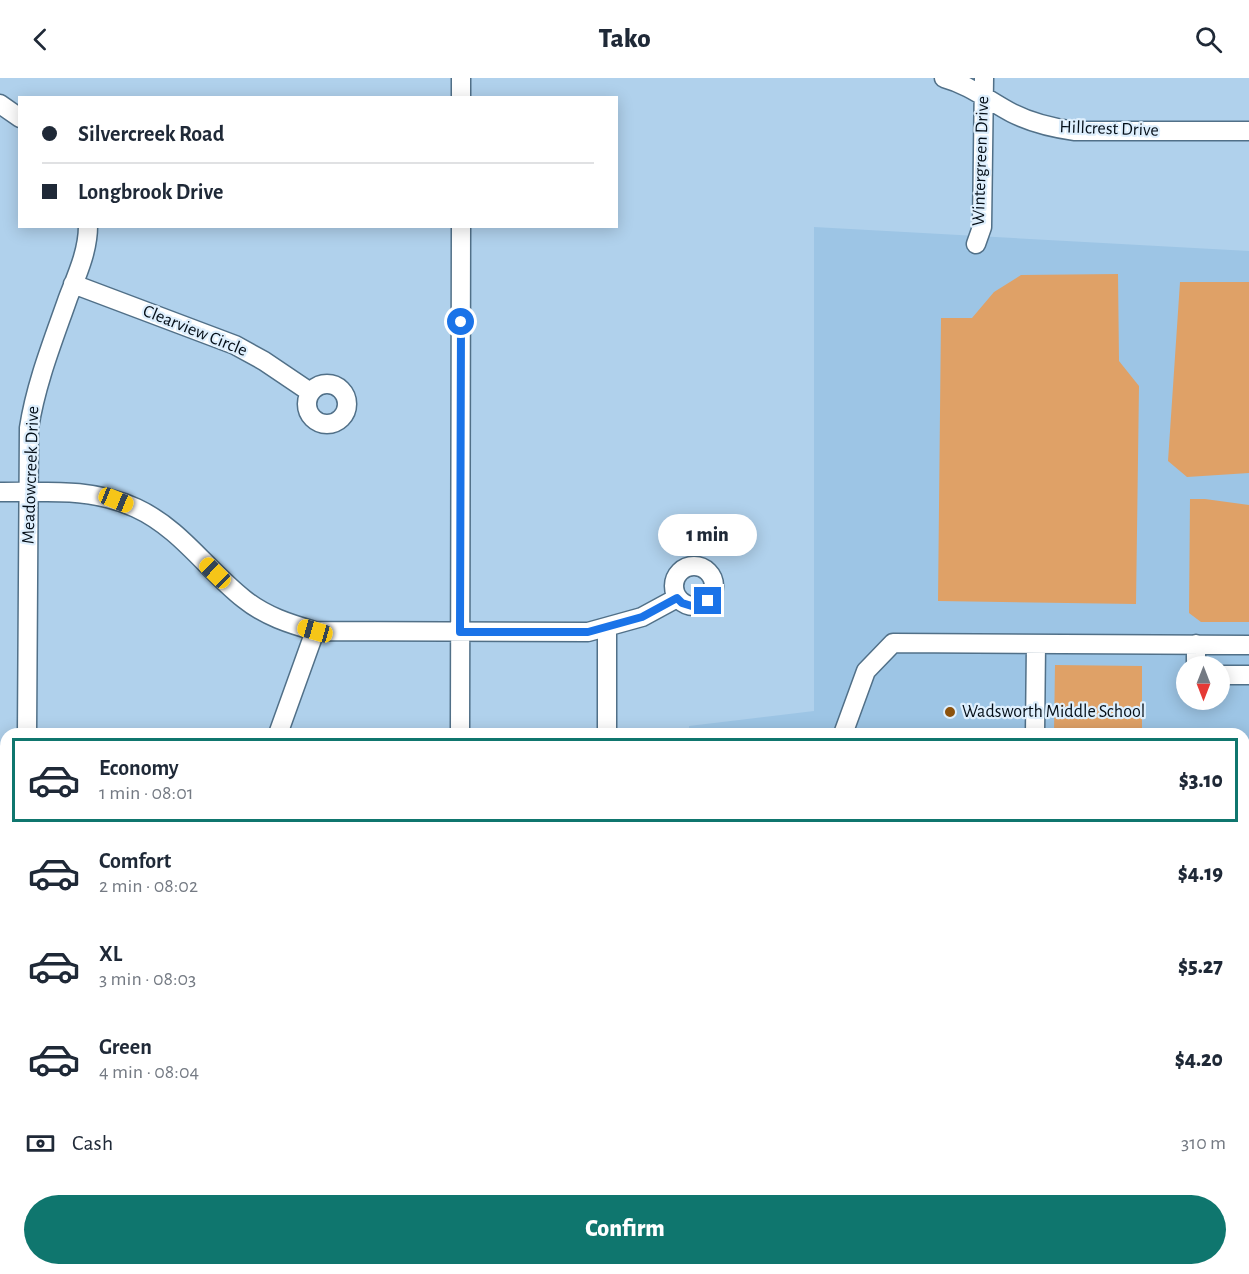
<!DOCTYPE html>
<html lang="en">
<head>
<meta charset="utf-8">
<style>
  :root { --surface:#fff; --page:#f6f6f7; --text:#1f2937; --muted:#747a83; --line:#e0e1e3; --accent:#0f766e }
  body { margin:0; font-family:"Alegreya Sans",sans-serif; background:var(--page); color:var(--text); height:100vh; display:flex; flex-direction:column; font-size:22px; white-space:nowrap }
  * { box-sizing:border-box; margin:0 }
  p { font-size:20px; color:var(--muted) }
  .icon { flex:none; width:33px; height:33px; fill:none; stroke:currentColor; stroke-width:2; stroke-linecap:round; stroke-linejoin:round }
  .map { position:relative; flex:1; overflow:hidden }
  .side { position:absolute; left:0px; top:650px; width:1250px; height:548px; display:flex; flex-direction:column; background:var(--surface); border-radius:18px 18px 0 0; box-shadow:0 3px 15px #0003 }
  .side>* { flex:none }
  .hud { position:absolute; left:18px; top:18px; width:600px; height:132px; border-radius:0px; box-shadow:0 3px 15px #0003; display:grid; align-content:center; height:132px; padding:0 24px; background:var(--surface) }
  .needle { width:39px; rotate:180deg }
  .tools { position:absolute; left:1176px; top:578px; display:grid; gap:12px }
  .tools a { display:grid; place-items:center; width:54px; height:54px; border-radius:50%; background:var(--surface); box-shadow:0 3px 15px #0003; font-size:30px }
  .end { position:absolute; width:27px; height:27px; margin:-14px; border:8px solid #1a73e8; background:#fff; box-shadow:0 0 0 3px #fff }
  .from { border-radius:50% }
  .bubble { position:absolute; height:42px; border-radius:21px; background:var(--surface); box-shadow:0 3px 15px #0003; font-size:20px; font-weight:800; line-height:42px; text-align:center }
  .car { position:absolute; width:18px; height:36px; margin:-18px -9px; border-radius:8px; box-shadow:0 0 4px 2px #0007; background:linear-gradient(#f5c518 24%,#345 0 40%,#f5c518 0 76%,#345 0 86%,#f5c518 0) }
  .hud b { display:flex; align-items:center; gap:21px; height:57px; font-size:22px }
  .hud b+b { border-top:2px solid var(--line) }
  .hud i { width:15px; height:15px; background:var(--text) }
  ul { padding:10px 0 0; list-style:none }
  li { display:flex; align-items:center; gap:18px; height:84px; margin:0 12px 9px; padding:0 12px; border:3px solid transparent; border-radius:0px }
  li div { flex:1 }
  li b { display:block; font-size:22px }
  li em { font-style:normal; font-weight:800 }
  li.current { border-color:var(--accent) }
  li>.icon { width:54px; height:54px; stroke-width:1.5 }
  .pay { display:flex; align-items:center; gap:15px; height:66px; padding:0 24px; font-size:22px }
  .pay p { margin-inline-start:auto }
  .action { display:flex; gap:12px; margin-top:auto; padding:12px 24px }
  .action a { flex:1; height:69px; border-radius:36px; background:var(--accent); color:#fff; font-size:24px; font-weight:800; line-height:69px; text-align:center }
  header { display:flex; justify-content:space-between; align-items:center; height:78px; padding:0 24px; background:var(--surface); font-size:27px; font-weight:800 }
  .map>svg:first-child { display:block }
  .built { fill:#9dc5e5; fill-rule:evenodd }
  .green { fill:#dfa167 }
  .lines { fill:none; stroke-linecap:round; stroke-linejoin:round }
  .minor-casing { stroke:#517088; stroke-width:21 }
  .minor { stroke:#fff; stroke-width:18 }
  .route { stroke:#1a73e8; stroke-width:8 }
  .poi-dot { fill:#8c520c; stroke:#deeffd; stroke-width:2 }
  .labels { text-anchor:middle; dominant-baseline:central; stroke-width:4.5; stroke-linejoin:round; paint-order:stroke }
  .street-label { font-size:18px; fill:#040e17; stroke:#deeffd }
  .poi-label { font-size:18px; fill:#040e17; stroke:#deeffd; text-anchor:start }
</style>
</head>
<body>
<header><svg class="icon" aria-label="back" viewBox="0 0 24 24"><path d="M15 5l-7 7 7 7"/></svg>Tako<svg class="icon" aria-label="search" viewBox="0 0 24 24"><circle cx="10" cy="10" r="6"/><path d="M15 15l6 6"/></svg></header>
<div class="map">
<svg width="1249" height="1196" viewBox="0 0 1249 1196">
  <rect width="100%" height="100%" fill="#b0d1ec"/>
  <!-- built -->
  <path class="built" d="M814 149 1249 173V1196H1127L1125 1191H1244V656H689V648L814 633ZM1186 588H1220V621H1186Z"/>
  <!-- green -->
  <path class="green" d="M1118 196 1119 283 1139 308 1136 526 938 523 941 240H972L994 214 1021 197Z
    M1180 204H1249V395L1187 399 1168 383Z
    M1190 421H1205L1249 427V544H1201L1189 535Z
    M1055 587 1142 588V655H1054Z"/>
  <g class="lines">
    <!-- minor casing -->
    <g class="minor-casing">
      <path id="minor" d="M944 0C970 7 989 23 1012 35 1032 45 1053 50 1075 53H1249
        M461 20V0
        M0 26 20 40
        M976 166 982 149 984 0
        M73 206 235 267 264 283 310 314
        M307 326a20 20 0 1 1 40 0a20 20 0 1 1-40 0Z
        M0 414C46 414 93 410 136 430 180 450 207 492 244 521 265 538 290 546 315 553L588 554 642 539 677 520
        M674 508a20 20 0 1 1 40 0a20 20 0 1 1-40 0Z
        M607 550V656
        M1196 566V588
        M1220 597H1249
        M27 656 29 350C36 305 53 263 68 220 77 197 88 173 88 148
        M278 656 315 553
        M460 656 461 148
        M843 656 866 593 893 565 1249 567
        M1035 656 1036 566
        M1244 807H1249
        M0 855 6 856
        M1244 927H1249
        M1244 998H1249
        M1244 1154H1249
        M32 1191V1196
        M110 1191V1196
        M190 1191V1196
        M270 1191 271 1196
        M1217 1191V1196
        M301 1196 303 1191
        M458 1196V1191
        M1079 1196V1191"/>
    </g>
    <!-- minor -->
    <use href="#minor" class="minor"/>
  </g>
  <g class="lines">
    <!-- route -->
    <path class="route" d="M461 244 460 554H588L642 539 677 520 682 525 695 529 708 523"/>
  </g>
  <!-- markers -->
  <circle class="poi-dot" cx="950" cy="634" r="6"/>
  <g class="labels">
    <!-- street labels -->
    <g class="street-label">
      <text transform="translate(1109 51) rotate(2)">Hillcrest Drive</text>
      <text transform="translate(981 83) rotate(-88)">Wintergreen Drive</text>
      <text transform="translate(195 253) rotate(22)">Clearview Circle</text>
      <text transform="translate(31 397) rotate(-88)">Meadowcreek Drive</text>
    </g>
    <!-- poi labels -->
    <g class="poi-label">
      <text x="962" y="634">Wadsworth Middle School</text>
    </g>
  </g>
</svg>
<div class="tools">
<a><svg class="needle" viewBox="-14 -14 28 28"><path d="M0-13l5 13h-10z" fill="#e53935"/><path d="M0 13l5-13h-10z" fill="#747a83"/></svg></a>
</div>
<i class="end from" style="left:461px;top:244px"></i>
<i class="end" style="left:708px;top:523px"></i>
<div class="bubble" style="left:658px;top:436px;width:99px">1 min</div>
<i class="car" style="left:116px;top:422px;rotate:112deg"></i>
<i class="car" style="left:215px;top:495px;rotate:314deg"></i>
<i class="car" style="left:315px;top:553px;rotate:286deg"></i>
<div class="hud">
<b><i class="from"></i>Silvercreek Road</b>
<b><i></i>Longbrook Drive</b>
</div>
<section class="side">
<ul>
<li class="current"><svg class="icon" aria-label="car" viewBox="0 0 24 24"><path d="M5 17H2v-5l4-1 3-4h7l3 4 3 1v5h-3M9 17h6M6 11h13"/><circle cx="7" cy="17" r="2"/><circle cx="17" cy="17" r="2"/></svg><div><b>Economy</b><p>1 min · 08:01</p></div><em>$3.10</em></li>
<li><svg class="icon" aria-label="car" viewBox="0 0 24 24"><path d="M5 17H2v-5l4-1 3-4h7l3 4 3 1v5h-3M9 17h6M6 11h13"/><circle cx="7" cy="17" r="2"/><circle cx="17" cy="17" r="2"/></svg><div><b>Comfort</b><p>2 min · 08:02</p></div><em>$4.19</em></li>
<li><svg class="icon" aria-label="car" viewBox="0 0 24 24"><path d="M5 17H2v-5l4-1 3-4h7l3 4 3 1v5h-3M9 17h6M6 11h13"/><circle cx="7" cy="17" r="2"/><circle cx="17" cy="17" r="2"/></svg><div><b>XL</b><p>3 min · 08:03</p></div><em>$5.27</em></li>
<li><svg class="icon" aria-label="car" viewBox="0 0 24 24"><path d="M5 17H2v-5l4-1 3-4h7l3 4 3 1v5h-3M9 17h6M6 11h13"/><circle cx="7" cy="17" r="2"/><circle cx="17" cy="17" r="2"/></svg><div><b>Green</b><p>4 min · 08:04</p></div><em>$4.20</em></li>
</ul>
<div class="pay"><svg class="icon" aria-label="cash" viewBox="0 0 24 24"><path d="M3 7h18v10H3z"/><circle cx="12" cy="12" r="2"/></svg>Cash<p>310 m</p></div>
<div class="action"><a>Confirm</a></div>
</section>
</div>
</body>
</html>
